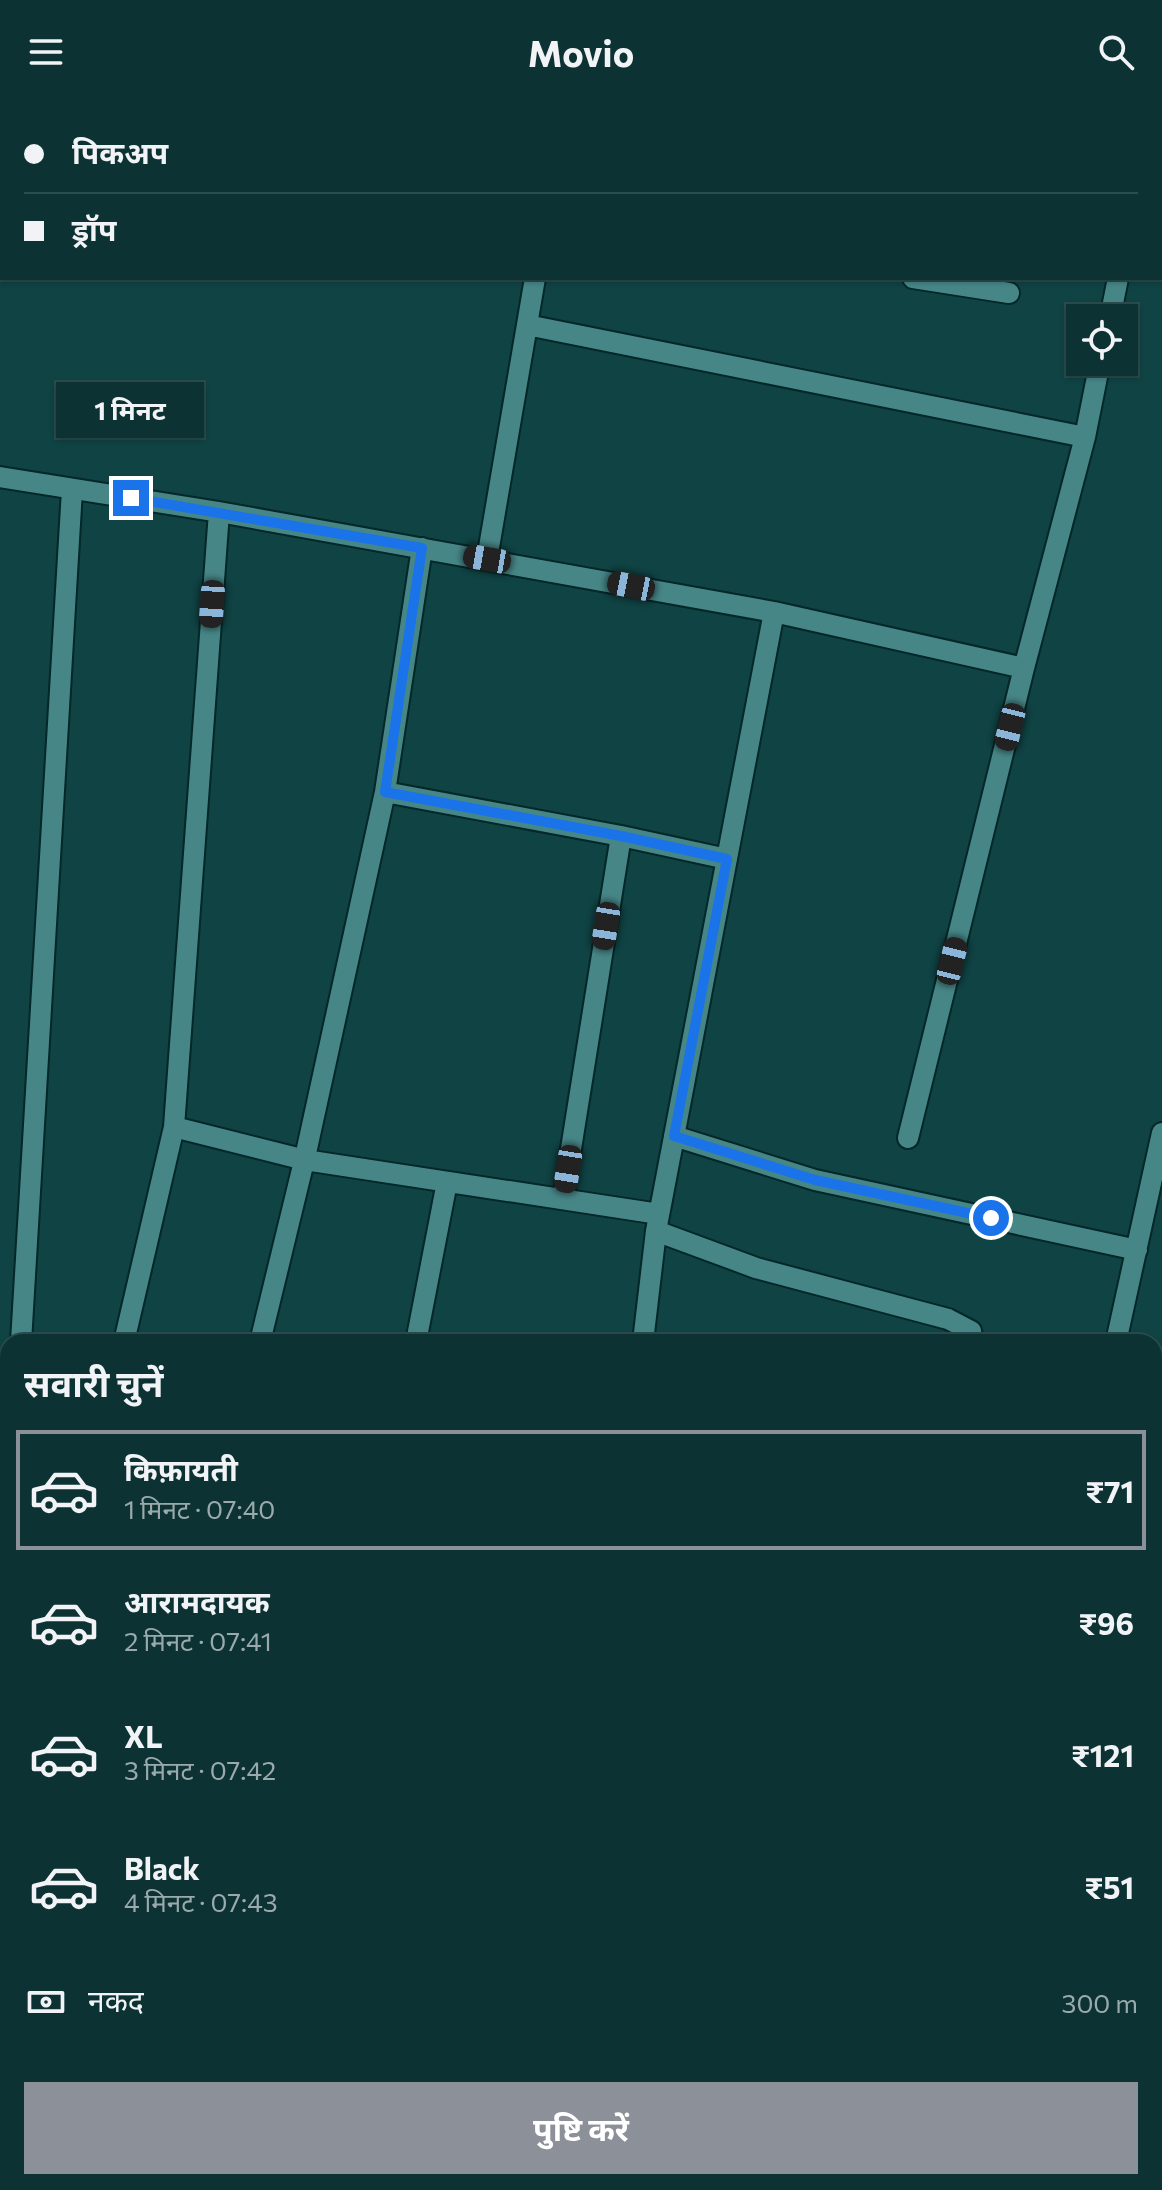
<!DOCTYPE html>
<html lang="hi">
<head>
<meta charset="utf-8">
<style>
  :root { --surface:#0c3233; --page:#153a3b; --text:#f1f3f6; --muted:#9aaaac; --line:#2c4d4e; --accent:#8c9099 }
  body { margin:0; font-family:Commissioner,"Noto Sans Devanagari",sans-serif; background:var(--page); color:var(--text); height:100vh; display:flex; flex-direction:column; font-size:30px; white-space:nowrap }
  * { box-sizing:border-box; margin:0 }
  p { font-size:26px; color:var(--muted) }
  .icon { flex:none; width:44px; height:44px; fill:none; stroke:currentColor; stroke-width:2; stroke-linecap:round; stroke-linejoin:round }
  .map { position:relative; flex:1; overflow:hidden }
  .panel { position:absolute; left:0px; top:1230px; width:1162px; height:856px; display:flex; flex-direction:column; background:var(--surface); border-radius:24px 24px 0 0; box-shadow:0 2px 6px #0004,0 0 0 2px var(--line) }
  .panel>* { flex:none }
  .top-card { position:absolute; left:0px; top:0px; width:1162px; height:176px; box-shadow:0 2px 6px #0004,0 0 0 2px var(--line); display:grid; align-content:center; height:176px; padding:0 24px; background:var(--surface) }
  .controls { position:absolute; left:1066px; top:200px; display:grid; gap:16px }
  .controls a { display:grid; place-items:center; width:72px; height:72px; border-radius:0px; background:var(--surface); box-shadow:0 2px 6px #0004,0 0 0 2px var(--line); font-size:40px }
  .end { position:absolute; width:36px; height:36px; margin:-18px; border:10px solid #1a73e8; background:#fff; box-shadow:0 0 0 4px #fff }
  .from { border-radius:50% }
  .bubble { position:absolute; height:56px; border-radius:0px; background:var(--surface); box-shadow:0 2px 6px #0004,0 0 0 2px var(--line); font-size:26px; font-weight:700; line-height:56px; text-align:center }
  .car { position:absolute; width:24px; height:48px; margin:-24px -12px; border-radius:10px; box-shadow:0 0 6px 2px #0007; background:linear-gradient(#222 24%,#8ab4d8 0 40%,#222 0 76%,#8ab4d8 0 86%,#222 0) }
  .top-card b { display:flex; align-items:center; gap:28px; height:76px; font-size:30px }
  .top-card b+b { border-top:2px solid var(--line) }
  .top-card i { width:20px; height:20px; background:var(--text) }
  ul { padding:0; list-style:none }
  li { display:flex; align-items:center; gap:24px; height:120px; margin:0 16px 12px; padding:0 8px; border:4px solid transparent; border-radius:0px }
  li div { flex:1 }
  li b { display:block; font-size:30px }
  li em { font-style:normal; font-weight:700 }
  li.on { border-color:var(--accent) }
  li>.icon { width:72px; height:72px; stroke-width:1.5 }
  h2 { padding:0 24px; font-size:36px; line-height:96px }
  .pay { display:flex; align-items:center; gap:20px; height:88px; padding:0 24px; font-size:30px }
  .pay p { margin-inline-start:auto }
  .button { display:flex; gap:16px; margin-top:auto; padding:16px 24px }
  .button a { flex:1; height:92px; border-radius:0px; background:var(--accent); color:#fff; font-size:32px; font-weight:700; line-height:92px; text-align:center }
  header { display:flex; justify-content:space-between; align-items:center; height:104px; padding:0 24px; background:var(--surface); font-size:36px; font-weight:700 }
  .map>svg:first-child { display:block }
  .building { fill:#daeff5 }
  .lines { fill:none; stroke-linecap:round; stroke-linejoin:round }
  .street-casing { stroke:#042728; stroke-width:24 }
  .secondary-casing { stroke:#042728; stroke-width:24 }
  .primary-casing { stroke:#042728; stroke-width:24 }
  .street { stroke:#478687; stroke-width:20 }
  .secondary { stroke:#478687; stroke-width:20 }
  .primary { stroke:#9a9971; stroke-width:20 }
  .route { stroke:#1a73e8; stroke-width:10 }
</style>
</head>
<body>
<header><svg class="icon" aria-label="menu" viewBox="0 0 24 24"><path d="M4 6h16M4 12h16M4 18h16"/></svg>Movio<svg class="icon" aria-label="search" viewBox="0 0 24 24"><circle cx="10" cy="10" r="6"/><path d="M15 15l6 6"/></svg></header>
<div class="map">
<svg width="1162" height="2086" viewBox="0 0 1162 2086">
  <rect width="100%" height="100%" fill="#104344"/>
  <!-- building -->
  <path class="building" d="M1162 1513V1614L1157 1613 1154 1534V1514Z
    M1154 1639 1162 1640V1657L1154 1658Z
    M1156 1690 1162 1751 1154 1753V1691Z
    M1154 1965 1162 1966V1995L1154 1996Z
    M1154 2024H1162V2048L1154 2035Z
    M763 2078H864L865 2086H762Z
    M883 2078H937L939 2086H884Z
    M971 2078H1023L1024 2086H965L964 2080Z"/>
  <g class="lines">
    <!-- street casing -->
    <g class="street-casing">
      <path id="street" d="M564 2 565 0
        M1154 2 1155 0
        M913 174 1009 189
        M1110 214 1118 174
        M527 221 1085 333
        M0 373 219 408 774 508 1024 564
        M487 455 535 174
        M385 688 621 732 727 755
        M174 1023 305 1056 659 1110
        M674 1032 815 1076 1137 1146
        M908 1034 1024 564 1085 333 1100 258
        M563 1095 621 732
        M656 1127 756 1164 948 1215 971 1227 973 1238
        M21 1238 72 386
        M124 1238 174 1023 219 408
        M260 1238 306 1049 385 688 422 444
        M416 1238 447 1078
        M643 1238 656 1127 774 508
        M1116 1238 1162 1029
        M1154 1349H1162
        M0 1441 8 1443
        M1154 1505H1162
        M1154 1670 1162 1669
        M953 2078 954 2086
        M1149 2078 1150 2086
        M22 2086 23 2078
        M218 2086V2078
        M384 2086V2078
        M558 2086V2078
        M736 2086 737 2078"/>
    </g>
    <!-- secondary casing -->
    <g class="secondary-casing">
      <path id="secondary" d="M1154 1783 1162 1780
        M0 1795H8
        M1154 1926H1162
        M0 1943H8"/>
    </g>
    <!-- primary casing -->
    <g class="primary-casing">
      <path id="primary" d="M1154 1835 1162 1831
        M0 1843H8
        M1154 1869H1162
        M0 1884H8"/>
    </g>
    <!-- street -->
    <use href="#street" class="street"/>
    <!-- secondary -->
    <use href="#secondary" class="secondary"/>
    <!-- primary -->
    <use href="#primary" class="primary"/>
  </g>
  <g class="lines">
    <!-- route -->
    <path class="route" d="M131 394 422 444 385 688 621 732 727 755 674 1032 815 1076 991 1114"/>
  </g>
</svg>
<div class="controls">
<a><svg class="icon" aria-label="locate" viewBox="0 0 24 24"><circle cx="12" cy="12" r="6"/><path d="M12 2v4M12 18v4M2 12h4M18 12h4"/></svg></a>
</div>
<i class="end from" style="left:991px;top:1114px"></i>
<i class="end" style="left:131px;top:394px"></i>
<div class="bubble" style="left:56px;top:278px;width:148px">1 मिनट</div>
<i class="car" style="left:487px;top:455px;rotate:280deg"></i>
<i class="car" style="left:631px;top:482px;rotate:281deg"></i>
<i class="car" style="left:212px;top:500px;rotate:184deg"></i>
<i class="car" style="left:1010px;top:623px;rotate:194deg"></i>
<i class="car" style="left:606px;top:822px;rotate:189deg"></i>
<i class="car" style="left:952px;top:857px;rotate:14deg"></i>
<i class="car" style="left:568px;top:1065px;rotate:189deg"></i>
<div class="top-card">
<b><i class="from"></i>पिकअप</b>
<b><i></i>ड्रॉप</b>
</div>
<section class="panel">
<h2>सवारी चुनें</h2>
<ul>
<li class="on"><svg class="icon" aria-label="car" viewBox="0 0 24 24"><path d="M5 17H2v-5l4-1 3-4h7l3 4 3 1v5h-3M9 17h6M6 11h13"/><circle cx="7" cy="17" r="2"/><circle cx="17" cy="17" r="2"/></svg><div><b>किफ़ायती</b><p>1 मिनट · 07:40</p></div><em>₹71</em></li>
<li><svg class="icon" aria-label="car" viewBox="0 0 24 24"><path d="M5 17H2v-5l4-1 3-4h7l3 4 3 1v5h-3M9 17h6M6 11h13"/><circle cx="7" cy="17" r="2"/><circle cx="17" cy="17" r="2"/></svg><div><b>आरामदायक</b><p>2 मिनट · 07:41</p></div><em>₹96</em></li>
<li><svg class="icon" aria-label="car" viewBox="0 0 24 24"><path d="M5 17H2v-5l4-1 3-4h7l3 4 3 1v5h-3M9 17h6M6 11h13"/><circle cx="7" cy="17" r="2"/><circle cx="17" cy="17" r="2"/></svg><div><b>XL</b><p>3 मिनट · 07:42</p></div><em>₹121</em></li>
<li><svg class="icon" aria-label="car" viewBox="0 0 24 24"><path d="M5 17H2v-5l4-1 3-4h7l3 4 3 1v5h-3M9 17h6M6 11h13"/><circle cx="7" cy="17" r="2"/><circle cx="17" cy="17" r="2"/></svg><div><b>Black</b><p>4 मिनट · 07:43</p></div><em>₹51</em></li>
</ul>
<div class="pay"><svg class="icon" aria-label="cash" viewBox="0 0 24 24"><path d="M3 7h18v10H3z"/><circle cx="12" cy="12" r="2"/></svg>नकद<p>300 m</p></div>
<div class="button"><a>पुष्टि करें</a></div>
</section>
</div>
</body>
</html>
